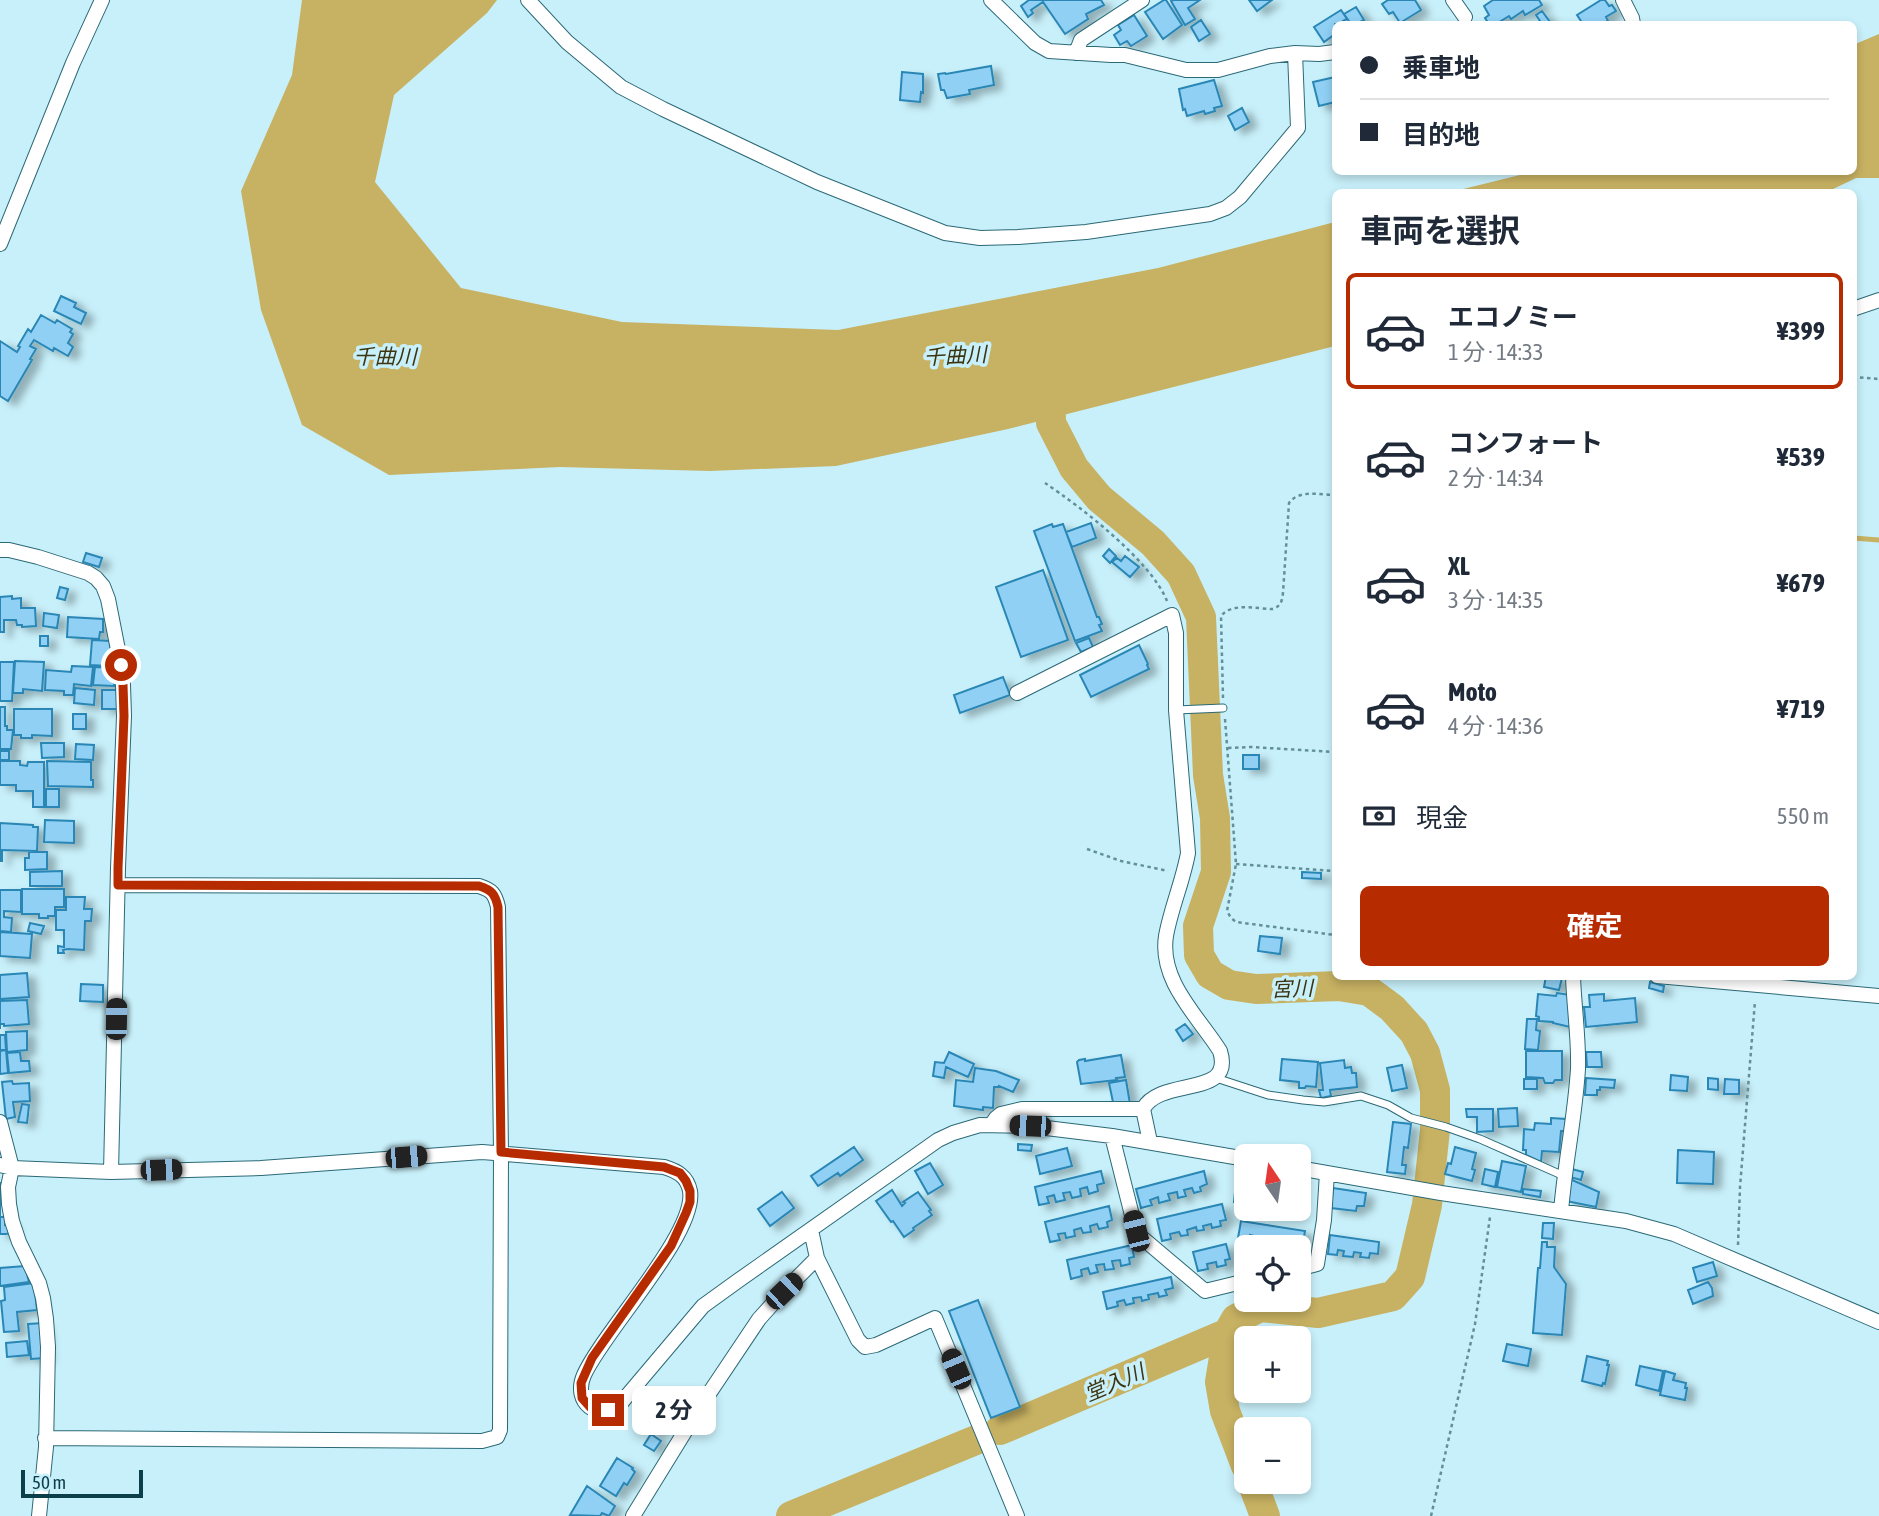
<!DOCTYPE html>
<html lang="ja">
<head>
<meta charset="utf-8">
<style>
  :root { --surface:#fff; --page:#f6f6f7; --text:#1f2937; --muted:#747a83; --line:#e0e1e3; --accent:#b62c00 }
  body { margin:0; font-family:"Asap Condensed","Noto Sans JP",sans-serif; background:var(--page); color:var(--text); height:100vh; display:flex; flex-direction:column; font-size:26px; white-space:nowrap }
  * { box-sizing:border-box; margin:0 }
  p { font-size:23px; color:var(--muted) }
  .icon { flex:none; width:38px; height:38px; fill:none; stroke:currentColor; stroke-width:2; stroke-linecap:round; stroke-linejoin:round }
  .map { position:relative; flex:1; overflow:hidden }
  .details { position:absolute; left:1332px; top:189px; width:525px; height:791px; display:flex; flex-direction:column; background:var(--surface); border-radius:10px; box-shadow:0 4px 10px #0003 }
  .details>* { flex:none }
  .guide { position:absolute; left:1332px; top:21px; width:525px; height:154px; border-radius:10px; box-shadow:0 4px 10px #0003; display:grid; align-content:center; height:154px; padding:0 28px; background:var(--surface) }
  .needle { width:46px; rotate:347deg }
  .tools { position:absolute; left:1234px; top:1144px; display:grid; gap:14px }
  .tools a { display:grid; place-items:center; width:77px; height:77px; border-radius:10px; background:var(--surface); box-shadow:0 4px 10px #0003; font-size:35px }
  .scale { position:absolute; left:21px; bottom:18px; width:122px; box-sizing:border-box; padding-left:7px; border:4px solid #0b3f4a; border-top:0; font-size:19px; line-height:24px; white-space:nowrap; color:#0b3f4a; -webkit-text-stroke:5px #c8f0fa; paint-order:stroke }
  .end { position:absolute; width:32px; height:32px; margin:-16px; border:9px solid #b62c00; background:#fff; box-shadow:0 0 0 4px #fff }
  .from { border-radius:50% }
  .bubble { position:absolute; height:49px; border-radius:10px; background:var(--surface); box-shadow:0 4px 10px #0003; font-size:23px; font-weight:700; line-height:49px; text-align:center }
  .car { position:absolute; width:21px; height:42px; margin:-21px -10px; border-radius:9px; box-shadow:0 0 5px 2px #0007; background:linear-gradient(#222 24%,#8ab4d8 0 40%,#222 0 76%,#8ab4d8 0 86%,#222 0) }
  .guide b { display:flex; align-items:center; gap:24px; height:66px; font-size:26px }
  .guide b+b { border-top:2px solid var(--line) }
  .guide i { width:18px; height:18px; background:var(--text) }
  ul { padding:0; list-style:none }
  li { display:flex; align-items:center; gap:21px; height:116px; margin:0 14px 10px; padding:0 14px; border:4px solid transparent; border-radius:10px }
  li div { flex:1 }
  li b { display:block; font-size:26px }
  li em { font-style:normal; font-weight:700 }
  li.on { border-color:var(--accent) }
  li>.icon { width:63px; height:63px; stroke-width:1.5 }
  h2 { padding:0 28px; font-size:32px; line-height:84px }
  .pay { display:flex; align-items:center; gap:18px; height:77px; padding:0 28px; font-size:26px }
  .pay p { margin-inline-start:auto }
  .button { display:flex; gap:14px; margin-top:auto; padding:14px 28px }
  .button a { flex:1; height:80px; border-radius:10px; background:var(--accent); color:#fff; font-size:28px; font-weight:700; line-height:80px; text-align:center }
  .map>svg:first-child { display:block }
  .water { fill:#c7b162 }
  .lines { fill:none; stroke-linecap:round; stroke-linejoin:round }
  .stream { stroke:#c7b162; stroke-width:5 }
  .river { stroke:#c7b162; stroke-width:30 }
  .building { fill:#90d0f4; stroke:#2987b5; stroke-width:2; filter:url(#shadow) }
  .lane-casing { stroke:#2b6976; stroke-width:9 }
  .street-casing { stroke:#2b6976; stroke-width:16 }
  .path { stroke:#61909a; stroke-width:2.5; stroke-dasharray:3.5 3.5; stroke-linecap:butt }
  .lane { stroke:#fff; stroke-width:7 }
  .street { stroke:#fff; stroke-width:14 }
  .route { stroke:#b62c00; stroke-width:9 }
  .labels { text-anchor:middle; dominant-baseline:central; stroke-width:7; stroke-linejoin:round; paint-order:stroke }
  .water-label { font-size:21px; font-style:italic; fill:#3d3411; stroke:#c8f0fa }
</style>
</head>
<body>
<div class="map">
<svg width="1879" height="1516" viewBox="0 0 1879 1516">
  <defs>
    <filter id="shadow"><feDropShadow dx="8" dy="4.5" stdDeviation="3.5" flood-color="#0004"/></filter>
  </defs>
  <rect width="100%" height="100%" fill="#c8f0fa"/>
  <!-- water -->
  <path class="water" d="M302 0H497L487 13 394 95 375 182 461 288 622 322 838 330 1158 268 1335 222V346L1008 429 836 466 710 471 560 467 389 475 302 425 261 310 241 191 292 75Z
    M1879 34V178H1856L1827 192H1451L1532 172H1853V45Z"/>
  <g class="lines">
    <!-- stream -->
    <path class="stream" d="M1853 538 1879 540"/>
    <!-- river -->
    <path class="river" d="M1050 380 1051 423 1074 468 1099 498 1153 543 1181 574 1201 617 1208 775 1215 818 1216 872 1198 926 1199 955 1210 974 1229 985 1256 989 1339 986 1369 991 1392 1008 1414 1032 1425 1053 1435 1090V1130L1427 1205 1410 1277 1393 1296 1318 1313 1260 1307 1236 1319 1228 1333 1220 1382 1225 1411 1246 1466
      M1000 1430 1228 1333
      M1252 1482 1265 1516
      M791 1516 976 1440"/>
  </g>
  <!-- building -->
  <path class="building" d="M1029 0H1101L1104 5 1086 14 1088 19 1065 34 1043 2 1031 10 1033 13 1028 17 1021 6Z
    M1164 0H1166L1182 25 1163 39 1145 12Z
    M1173 0H1200L1188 8 1195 19 1185 25 1171 1Z
    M1249 0H1272L1257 11Z
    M1388 0H1415L1421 10 1400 23 1393 12 1389 14 1382 4Z
    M1493 0H1539L1542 5 1525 15 1523 11 1511 19 1509 16 1496 24 1494 23 1489 24 1485 18 1489 15 1484 6Z
    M1601 0H1605L1609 6 1612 5 1616 11 1606 17 1608 21 1602 24H1583L1577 15Z
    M1356 7 1364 20 1356 24H1351L1344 14Z
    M1341 10 1347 19 1343 21 1345 24H1335V34L1324 42 1314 27Z
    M1542 11 1550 22 1546 24H1542L1536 15Z
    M1134 15 1147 36 1131 46 1127 41 1120 45 1114 35 1121 30 1118 25Z
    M1201 20 1210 34 1199 41 1191 27Z
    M991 66 994 85 969 90 970 94 947 98 944 90H941L938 74 945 73 946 74Z
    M902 72 923 74V93L921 92 920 102 900 100Z
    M1335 77V102L1319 106 1313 82Z
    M1214 80 1222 106 1214 108 1215 111 1205 114 1204 111 1187 116 1185 109 1183 110 1179 89Z
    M1242 108 1249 122 1235 130 1228 116Z
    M61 296 76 303 74 307 86 313 81 324 54 311Z
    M41 315 55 323 57 320 72 329 70 332 73 334 68 343 73 347 68 356 54 348 53 351 34 340 30 346 36 349 30 359 32 360 8 401 0 396V341L17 352 20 347 18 346 28 329 31 332Z
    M1091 523 1096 538 1072 547 1066 532Z
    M1052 524 1053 527 1063 524 1097 617H1099L1102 624 1099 625 1102 631 1075 641 1034 531Z
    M1109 549 1116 556 1110 563 1103 556Z
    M86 553 102 558 99 567 83 562Z
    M1125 556 1139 567 1130 577 1112 562 1117 558 1121 561Z
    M1043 570 1068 640 1021 657 996 587Z
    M60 587 68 589 65 600 57 598Z
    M12 596V599L21 598V608H35L36 626 22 627V625H17L16 620H4V632H0V597Z
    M44 613 59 615 57 628 43 626Z
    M68 617 103 619V632H100L99 639 67 637Z
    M40 636H48V646H40Z
    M1089 638 1093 647 1081 652 1076 643Z
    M92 640 111 641 109 666 90 665Z
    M1139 645 1148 664 1147 665 1149 669 1091 697 1080 675Z
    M15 661 44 662 42 691 23 689V693H13Z
    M0 662H14L12 701H0Z
    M72 666 93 667 91 686 74 684 73 695H64V691L45 690 46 670 71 672Z
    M95 667 115 668 114 686 93 685Z
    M1003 677 1010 695 960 713 954 695Z
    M75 688 95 690 94 705 74 703Z
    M102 690H117V709H102Z
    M0 707H5V726H7V730H13L11 749H0Z
    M14 709H52V736L32 735V738H21V735H14Z
    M73 714H86V729H73Z
    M41 743H64V757L42 758Z
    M76 744 94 745 93 760 75 759Z
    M0 751H9V760H0Z
    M1243 755H1259V769H1243Z
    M0 761H20V765L27 766 28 762H44V807H33V791H16V785H0Z
    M47 761 91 762V780H93V787L48 786Z
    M46 789H59V807H46Z
    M45 820 74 821V843L44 842Z
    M0 823 33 825V827H38L37 851 2 850V861H0Z
    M29 852H47V869L25 870V858H29Z
    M62 871V886H30V872Z
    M1302 872 1321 873V879L1302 878Z
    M22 889H64V907H55V916H48V918H39V914H22Z
    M0 890H21V912L4 911V917L12 918 11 932 0 931Z
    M66 897H85L84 909H92L91 921H85L84 950 68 949 63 950 64 953H58V946L64 947V930H56V910H66Z
    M30 923 44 926 41 934 28 931Z
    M0 932 32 934 30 958 0 956Z
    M1260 936 1282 938 1280 954 1258 951Z
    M27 973 29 997 1 999V1001L27 1000 29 1024 4 1026V1024H0V1029V975Z
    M1546 976 1562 978 1559 990 1544 987Z
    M1650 982 1664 986 1663 992 1649 988Z
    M81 984 103 985V1002L80 1001Z
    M1557 993 1570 995V1027L1553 1023V1022L1539 1021V1017L1536 1016 1538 994 1556 996Z
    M1604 994V1001L1635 998 1637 1022 1586 1027 1584 1007H1590L1589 995Z
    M1527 1019H1537L1536 1030 1540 1031 1538 1050 1525 1049Z
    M1185 1024 1193 1034 1183 1041 1176 1030Z
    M27 1031V1050L7 1052 6 1032Z
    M0 1035H5L6 1050H0Z
    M6 1050 8 1073 0 1074V1051Z
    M1526 1051H1562V1080H1555L1553 1083H1545L1543 1078 1526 1077Z
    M20 1052 21 1061H29L30 1071 9 1073 7 1053Z
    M949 1052 974 1064 968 1077 946 1067 944 1078 933 1076 935 1062 944 1063Z
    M1586 1052H1601L1602 1067H1587Z
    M1121 1055 1125 1077 1116 1078 1117 1080 1081 1084 1077 1062 1079 1060 1085 1059V1061Z
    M1282 1059 1318 1062 1316 1087 1306 1086 1305 1088H1299V1082L1280 1080Z
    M1344 1060 1345 1068 1351 1067 1352 1073H1356L1357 1087 1330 1090 1331 1096 1321 1098 1319 1090H1323L1320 1063Z
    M1402 1065 1407 1088 1392 1091 1387 1068Z
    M975 1068 996 1071 1019 1080 1013 1092 999 1086V1087H994L993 1108 983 1107V1110L954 1106 956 1080 973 1082Z
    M1671 1075 1688 1077 1687 1091 1670 1090Z
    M1586 1078 1615 1080 1614 1088 1600 1087V1090H1597V1095H1585Z
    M1708 1078 1718 1079V1090L1708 1089Z
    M1524 1079H1537V1089H1524Z
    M1725 1079 1739 1080V1094H1724Z
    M1126 1080 1130 1104 1114 1107 1109 1083Z
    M12 1081 13 1084 29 1083 30 1101 13 1102 15 1117 6 1119 2 1082Z
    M22 1104 29 1105 27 1123 18 1122Z
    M1517 1108 1518 1126 1499 1127 1498 1109Z
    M1466 1109H1493V1131L1477 1132V1117H1467Z
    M1551 1118 1566 1119 1565 1131H1561L1559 1152 1542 1151 1541 1162 1526 1155V1150H1523L1524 1129 1534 1130 1535 1123 1551 1124Z
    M1393 1122 1411 1124 1408 1148 1404 1147 1402 1165H1406L1405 1174 1387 1172Z
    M1018 1144 1032 1145 1031 1151 1018 1150Z
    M854 1147 863 1160 840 1176 838 1173 818 1186 811 1176Z
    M1455 1147 1476 1153 1472 1169 1475 1170 1472 1181 1445 1174 1448 1163 1451 1164Z
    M1067 1148 1072 1166 1040 1174 1036 1156Z
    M1678 1150 1714 1152 1713 1184 1677 1183Z
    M1502 1161 1526 1166 1521 1192 1497 1187Z
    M930 1163 943 1185 928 1194 915 1171Z
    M1485 1169 1498 1172 1495 1187 1482 1184Z
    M1572 1169 1583 1172 1581 1180 1570 1177Z
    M1101 1171 1104 1183 1097 1185 1098 1191 1089 1194 1087 1187 1080 1189 1081 1196 1072 1198 1070 1192 1063 1193 1065 1200 1056 1202 1054 1195 1047 1197 1049 1203 1039 1205 1035 1187Z
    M1204 1171 1207 1184 1200 1187 1201 1191 1194 1193 1192 1188 1184 1190 1186 1196 1178 1198 1177 1192 1168 1194 1170 1200 1159 1203 1158 1197 1150 1200 1152 1205 1141 1208 1136 1189Z
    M1570 1179 1599 1192 1596 1207 1566 1201Z
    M0 1182V1217H5V1225L11 1224V1233L6 1234H0Z
    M1236 1182 1246 1183V1197L1244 1196 1243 1203 1234 1202Z
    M1333 1188 1366 1193 1364 1206H1357L1356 1211 1331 1208Z
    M1523 1189 1541 1191 1540 1197 1523 1194Z
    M892 1190 902 1206 905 1203 903 1202 918 1192 931 1210 929 1211 932 1215 913 1228 914 1230 904 1237 893 1221 891 1222 876 1201Z
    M782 1192 794 1208 770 1226 758 1209Z
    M1222 1204 1226 1220 1220 1221 1221 1226 1212 1228 1211 1224 1203 1226 1204 1230 1197 1231 1196 1227 1187 1230 1188 1235 1181 1236 1179 1232 1170 1234 1171 1239 1162 1241 1157 1219Z
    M1109 1206 1112 1220 1107 1222 1108 1227 1099 1229 1097 1224 1090 1226 1091 1232 1083 1233 1081 1228 1074 1230 1075 1236 1066 1238 1065 1233 1058 1234 1060 1240 1050 1242 1045 1222Z
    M1241 1221 1305 1231 1303 1243 1298 1242 1297 1246 1287 1245 1288 1241 1280 1239V1244L1272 1243V1238L1266 1237 1265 1242 1258 1241 1259 1237 1250 1235V1240L1238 1238Z
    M1543 1223H1554L1553 1239 1542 1238Z
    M1330 1235 1379 1242 1378 1254 1370 1253 1369 1258 1360 1257 1361 1253 1354 1252 1353 1257 1343 1256 1344 1251 1338 1250 1337 1255 1328 1254Z
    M1542 1242H1547V1247H1555L1554 1267 1566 1284 1562 1335 1533 1333 1538 1268H1540Z
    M1226 1244 1230 1259 1225 1260 1226 1265 1217 1267 1216 1262 1207 1264 1208 1269 1198 1271 1193 1252Z
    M1132 1245 1134 1257 1129 1258 1130 1264 1121 1266 1120 1260 1112 1261 1114 1269 1105 1270 1104 1264 1096 1265 1098 1272 1090 1274 1088 1268 1081 1270 1082 1276 1071 1279 1067 1260Z
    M1713 1262 1717 1276 1697 1282 1693 1268Z
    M25 1266 29 1282 0 1286V1268Z
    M1171 1277 1173 1288 1165 1290 1167 1295 1159 1297 1158 1293 1148 1295 1149 1299 1142 1301 1141 1297 1133 1298 1134 1303 1126 1305 1124 1300 1117 1302 1118 1306 1107 1309 1103 1292Z
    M1708 1282 1712 1288 1713 1296 1693 1304 1688 1290Z
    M34 1283 37 1310 17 1312 19 1331 4 1332 1 1301 5 1300 4 1287Z
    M978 1300 1020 1407 991 1418 949 1311Z
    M43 1323 45 1358 31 1359 28 1324Z
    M27 1341 29 1355 7 1357 6 1343Z
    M1507 1344 1531 1349 1528 1366 1503 1361Z
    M1587 1356 1608 1361 1607 1365H1609L1605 1384 1603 1383 1602 1386 1582 1381Z
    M1640 1366 1663 1371 1659 1391 1636 1385Z
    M1665 1371 1675 1374 1673 1380 1686 1383 1685 1388H1687L1685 1400 1660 1395Z
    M656 1400 670 1418 654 1431 651 1430 638 1415Z
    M651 1434 661 1441 654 1451 644 1445Z
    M617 1458 633 1468 632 1469 635 1472 627 1485 624 1483 616 1496 600 1486Z
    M587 1486 615 1506 609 1516 602 1513 600 1516 570 1515Z"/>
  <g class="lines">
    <!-- lane casing -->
    <g class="lane-casing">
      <path id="lane" d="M1176 710 1223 708
        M1216 1078 1268 1095 1303 1100 1324 1102 1361 1096 1388 1105 1411 1118 1446 1127 1480 1139 1564 1176"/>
    </g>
    <!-- street casing -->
    <g class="street-casing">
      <path id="street" d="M528 0 567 42 621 87 663 109 817 182 945 233 980 238 1018 237 1086 232 1210 214 1226 208 1240 197 1298 128 1295 53
        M991 0 1035 43 1049 51 1111 55H1125L1186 70H1218L1270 56 1295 53 1319 54 1335 52
        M1453 0 1465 17
        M1623 0 1632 18 1633 24
        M1076 53 1081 40 1142 0
        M0 244 73 63 102 0
        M1853 309 1879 300
        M0 550H9L38 557 88 573 96 578 103 586 108 599 121 665 123 685 124 716 118 868 111 1172
        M1657 976 1879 996
        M1143 1109 1150 1142
        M0 1122 12 1168 8 1187 9 1204 12 1221 19 1242 39 1283 43 1298 46 1319 48 1347 46 1447 39 1516
        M992 1124 996 1118 1001 1114 1022 1109H1143C1161 1076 1235 1099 1220 1051 1198 1016 1159 981 1166 936 1171 908 1183 881 1188 853L1176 710V633L1172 615 1017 693
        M1112 1136 1136 1231 1140 1236 1205 1291 1246 1281
        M0 1165 12 1168 111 1172 261 1168 482 1152 664 1167C677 1171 687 1176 690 1191 697 1233 603 1332 584 1375 572 1402 598 1423 621 1403L703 1306 739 1280 938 1140 953 1133 980 1125 1030 1126 1112 1136 1246 1159
        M1298 1168 1441 1193 1626 1221 1674 1234 1879 1322
        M1561 1211C1565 1163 1575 1117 1578 1069 1579 1039 1574 1007 1573 976
        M811 1230 817 1258 858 1340 865 1347 876 1345 935 1318 1017 1516
        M1298 1269 1317 1264 1324 1220 1327 1173
        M45 1438 482 1441 497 1437 500 1430 501 1152 498 907C495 894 492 890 479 886L118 885
        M633 1516 700 1407 759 1319 784 1291 817 1258"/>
    </g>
    <!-- path -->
    <path class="path" d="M1853 377 1879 379
      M1045 483C1081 507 1151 561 1167 601
      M1223 698 1221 616C1232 602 1257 609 1273 609 1281 606 1282 601 1283 593L1289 503C1299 489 1320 495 1335 495
      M1225 719 1236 864 1227 911 1231 918 1236 922 1335 935
      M1228 748 1251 747 1335 752
      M1087 849 1121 861 1168 871
      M1236 864 1335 871
      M1738 1245 1740 1187 1755 1001
      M1431 1516 1475 1324 1490 1217"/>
    <!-- lane -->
    <use href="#lane" class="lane"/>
    <!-- street -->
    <use href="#street" class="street"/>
  </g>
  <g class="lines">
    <!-- route -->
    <path class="route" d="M121 665 123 685 124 716 118 868V885L479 886C492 890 495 894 498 907L501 1152 664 1167 680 1173 686 1181 690 1191V1202L686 1213 671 1246 592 1358 581 1383 582 1398 591 1408 604 1412 608 1410"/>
  </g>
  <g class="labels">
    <!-- water labels -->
    <g class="water-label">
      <text transform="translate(955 355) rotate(-3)">千曲川</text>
      <text x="385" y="356">千曲川</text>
      <text transform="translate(1292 988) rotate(-2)">宮川</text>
      <text transform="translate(1114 1382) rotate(-23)">堂入川</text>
    </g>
  </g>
</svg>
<div class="tools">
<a><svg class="needle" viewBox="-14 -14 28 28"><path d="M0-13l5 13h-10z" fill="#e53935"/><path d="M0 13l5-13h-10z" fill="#747a83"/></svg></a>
<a><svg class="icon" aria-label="locate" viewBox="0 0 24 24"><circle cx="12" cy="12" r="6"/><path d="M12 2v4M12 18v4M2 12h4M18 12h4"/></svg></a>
<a>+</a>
<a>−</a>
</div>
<div class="scale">50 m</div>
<i class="end from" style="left:121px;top:665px"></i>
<i class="end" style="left:608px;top:1410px"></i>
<div class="bubble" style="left:632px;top:1386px;width:84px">2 分</div>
<i class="car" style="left:116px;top:1019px;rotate:1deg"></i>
<i class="car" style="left:1030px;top:1126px;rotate:272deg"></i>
<i class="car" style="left:406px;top:1157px;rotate:85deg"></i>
<i class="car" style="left:161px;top:1170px;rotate:88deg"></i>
<i class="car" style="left:1136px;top:1231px;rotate:346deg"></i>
<i class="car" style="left:784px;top:1291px;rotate:46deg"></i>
<i class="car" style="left:956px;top:1369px;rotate:337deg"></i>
<div class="guide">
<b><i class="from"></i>乗車地</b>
<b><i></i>目的地</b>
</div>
<section class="details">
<h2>車両を選択</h2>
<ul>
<li class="on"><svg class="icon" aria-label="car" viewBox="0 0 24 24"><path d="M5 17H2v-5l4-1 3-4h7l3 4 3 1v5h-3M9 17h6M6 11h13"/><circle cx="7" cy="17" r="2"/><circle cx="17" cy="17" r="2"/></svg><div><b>エコノミー</b><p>1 分 · 14:33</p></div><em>¥399</em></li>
<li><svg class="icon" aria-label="car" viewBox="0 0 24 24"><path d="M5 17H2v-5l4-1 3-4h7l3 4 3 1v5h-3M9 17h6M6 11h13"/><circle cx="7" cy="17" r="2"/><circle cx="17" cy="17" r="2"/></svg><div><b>コンフォート</b><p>2 分 · 14:34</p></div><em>¥539</em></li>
<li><svg class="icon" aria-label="car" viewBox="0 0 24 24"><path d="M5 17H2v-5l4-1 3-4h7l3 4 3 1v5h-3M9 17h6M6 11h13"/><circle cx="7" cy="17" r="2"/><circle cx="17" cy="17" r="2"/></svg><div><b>XL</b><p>3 分 · 14:35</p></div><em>¥679</em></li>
<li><svg class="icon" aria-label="car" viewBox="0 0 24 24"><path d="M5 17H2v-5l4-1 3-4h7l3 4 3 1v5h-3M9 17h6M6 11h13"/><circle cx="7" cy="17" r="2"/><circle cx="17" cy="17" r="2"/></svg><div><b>Moto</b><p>4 分 · 14:36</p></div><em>¥719</em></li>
</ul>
<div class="pay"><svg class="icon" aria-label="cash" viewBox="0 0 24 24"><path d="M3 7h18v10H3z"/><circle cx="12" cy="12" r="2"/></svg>現金<p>550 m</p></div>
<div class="button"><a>確定</a></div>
</section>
</div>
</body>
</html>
